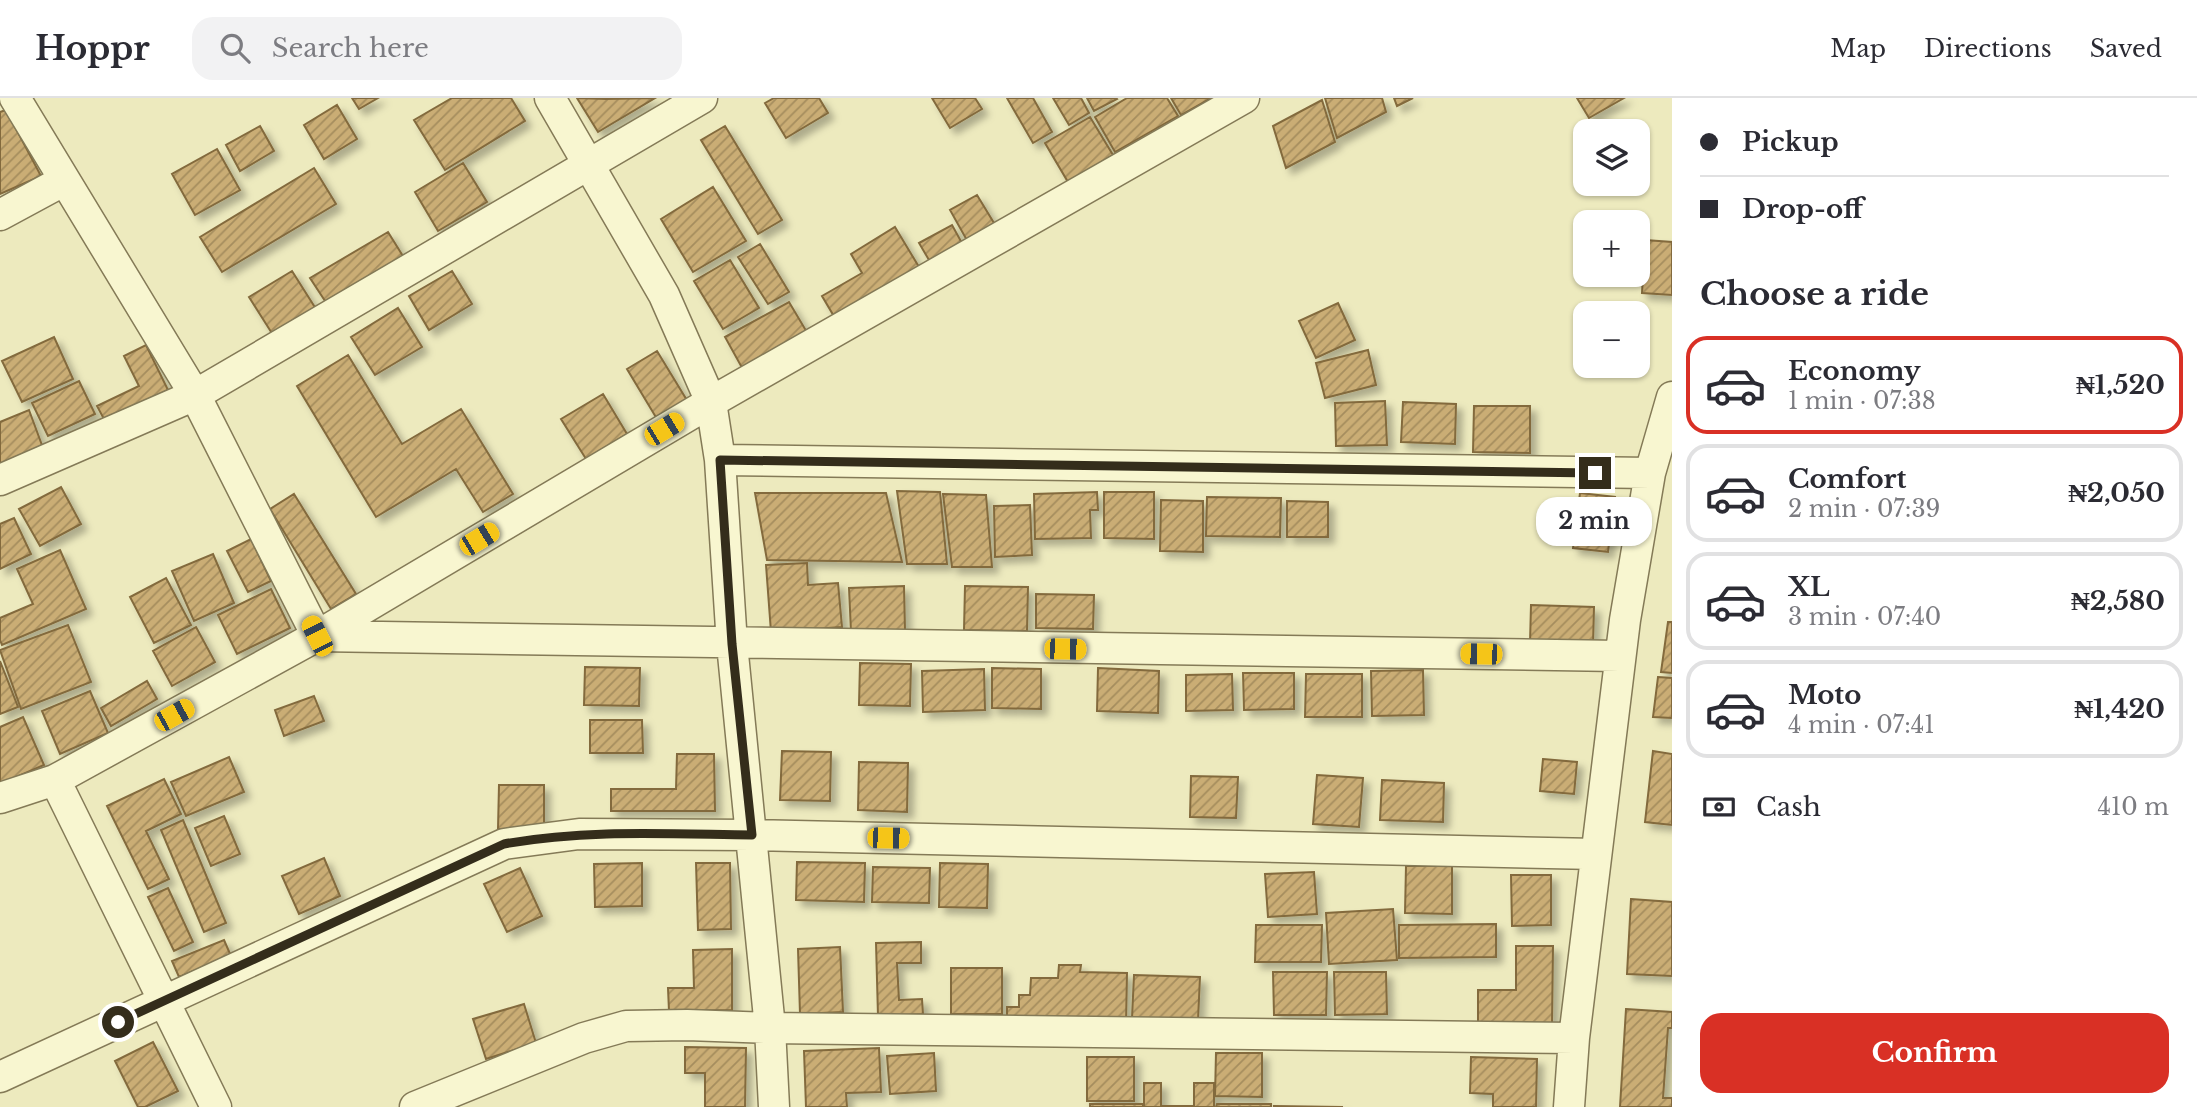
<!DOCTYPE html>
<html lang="en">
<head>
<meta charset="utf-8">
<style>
  :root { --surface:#fff; --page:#f2f2f3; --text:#2b2b33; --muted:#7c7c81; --line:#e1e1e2; --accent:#d93025 }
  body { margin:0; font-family:"Libre Baskerville",serif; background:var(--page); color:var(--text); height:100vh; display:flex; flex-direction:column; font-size:26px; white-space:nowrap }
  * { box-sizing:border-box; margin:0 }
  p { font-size:23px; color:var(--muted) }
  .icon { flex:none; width:38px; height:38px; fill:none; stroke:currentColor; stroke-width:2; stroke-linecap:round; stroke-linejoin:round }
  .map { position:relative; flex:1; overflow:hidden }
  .panel { display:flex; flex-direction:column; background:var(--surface); width:525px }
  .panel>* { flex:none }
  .top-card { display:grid; align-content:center; height:154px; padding:0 28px; background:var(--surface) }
  .tools { position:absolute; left:1573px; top:21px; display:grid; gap:14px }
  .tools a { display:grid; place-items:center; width:77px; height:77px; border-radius:14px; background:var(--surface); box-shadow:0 2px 5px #0004; font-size:35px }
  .end { position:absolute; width:32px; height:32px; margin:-16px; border:9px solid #342d1b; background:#fff; box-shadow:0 0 0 4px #fff }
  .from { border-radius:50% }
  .bubble { position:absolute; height:49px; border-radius:21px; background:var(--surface); box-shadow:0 2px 5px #0004; font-size:23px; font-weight:700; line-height:49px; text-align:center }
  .car { position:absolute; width:21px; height:42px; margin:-21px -10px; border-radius:9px; box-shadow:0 0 5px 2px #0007; background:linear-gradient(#f5c518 24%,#345 0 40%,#f5c518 0 76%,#345 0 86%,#f5c518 0) }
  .top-card b { display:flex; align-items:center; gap:24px; height:66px; font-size:26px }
  .top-card b+b { border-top:2px solid var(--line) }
  .top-card i { width:18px; height:18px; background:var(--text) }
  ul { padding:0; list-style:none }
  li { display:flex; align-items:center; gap:21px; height:98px; margin:0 14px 10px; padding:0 14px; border:4px solid var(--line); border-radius:21px }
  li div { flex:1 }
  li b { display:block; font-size:26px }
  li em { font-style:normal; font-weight:700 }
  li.active { border-color:var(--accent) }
  li>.icon { width:63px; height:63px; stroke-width:1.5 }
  h2 { padding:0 28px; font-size:32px; line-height:84px }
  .pay { display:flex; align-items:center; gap:18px; height:77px; padding:0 28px; font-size:26px }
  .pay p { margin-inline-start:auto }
  .action { display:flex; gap:14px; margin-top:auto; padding:14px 28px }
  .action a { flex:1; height:80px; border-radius:21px; background:var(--accent); color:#fff; font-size:28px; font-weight:700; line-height:80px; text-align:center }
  header { display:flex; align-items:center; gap:42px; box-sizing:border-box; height:98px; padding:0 35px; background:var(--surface); border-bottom:2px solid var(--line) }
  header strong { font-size:33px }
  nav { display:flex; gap:38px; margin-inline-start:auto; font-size:24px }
  .search { width:490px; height:63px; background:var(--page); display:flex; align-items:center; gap:18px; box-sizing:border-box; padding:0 24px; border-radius:21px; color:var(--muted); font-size:26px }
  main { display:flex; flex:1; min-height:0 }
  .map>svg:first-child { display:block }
  .building { fill:url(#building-hatch); stroke:#836a3d; stroke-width:2; filter:url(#shadow) }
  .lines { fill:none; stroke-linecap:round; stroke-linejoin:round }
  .street-casing { stroke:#847a57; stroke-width:33 }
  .street { stroke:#f8f6d0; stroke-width:30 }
  .route { stroke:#342d1b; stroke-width:9 }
</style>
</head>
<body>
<header>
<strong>Hoppr</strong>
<div class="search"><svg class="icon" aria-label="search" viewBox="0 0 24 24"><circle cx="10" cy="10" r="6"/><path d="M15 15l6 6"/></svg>Search here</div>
<nav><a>Map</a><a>Directions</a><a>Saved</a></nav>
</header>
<main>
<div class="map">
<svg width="1672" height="1009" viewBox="0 0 1672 1009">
  <defs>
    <pattern id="building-hatch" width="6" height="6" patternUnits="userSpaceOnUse" patternTransform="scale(1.75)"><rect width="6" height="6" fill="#caad74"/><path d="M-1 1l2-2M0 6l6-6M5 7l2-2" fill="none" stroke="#a58d5e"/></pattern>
    <filter id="shadow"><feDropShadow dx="6" dy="6" stdDeviation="3.5" flood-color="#0004"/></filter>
  </defs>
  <rect width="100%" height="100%" fill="#edeabe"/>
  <!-- building -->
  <path class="building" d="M352 0H378L359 11Z
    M452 0H511L525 23 445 72 414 22Z
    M577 0 606 1 655 0 598 34Z
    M774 0H819L828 15 786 40 765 5Z
    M932 0H975L982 11 950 30Z
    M1007 0H1033L1052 34 1033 45Z
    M1053 0H1081L1089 15 1069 27Z
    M1087 0H1116L1117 1 1094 13Z
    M1127 0H1167L1178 18 1115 54 1095 19Z
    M1171 0H1211L1181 17Z
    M1325 0H1382L1386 14 1337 40Z
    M1394 0H1413L1397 8Z
    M1577 0H1624L1589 20Z
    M1322 2 1335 44 1286 70 1273 28Z
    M337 7 357 41 324 61 304 27Z
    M6 12 41 78 0 96V14Z
    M1090 19 1113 57 1068 84 1045 45Z
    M260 28 274 53 240 73 226 47Z
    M725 28 782 122 758 136 701 42Z
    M217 51 240 92 195 117 172 76Z
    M463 65 487 104 438 133 415 94Z
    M314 70 336 106 222 174 200 139Z
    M713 89 746 143 693 174 661 121Z
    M977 97 997 130 969 146 950 112Z
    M952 127 968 156 936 174 919 145Z
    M895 129 919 169 835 220 822 198 862 175 851 156Z
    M388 134 406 163 329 209 310 180Z
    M1645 142 1672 144V197L1642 195Z
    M760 146 789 194 768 206 738 159Z
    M730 162 759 210 723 231 694 183Z
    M292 173 316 211 273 237 249 199Z
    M452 173 472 206 429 232 409 198Z
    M789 204 811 241 746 277 725 239Z
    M1338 205 1355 242 1316 260 1299 223Z
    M398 210 422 249 375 277 351 239Z
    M54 239 73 281 22 304 2 263Z
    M146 247 168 292 105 323 97 308 139 288 124 258Z
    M1368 252 1376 287 1325 300 1316 265Z
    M657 253 688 304 657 321 627 271Z
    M348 257 402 346 461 311 513 396 483 414 456 371 376 419 297 288Z
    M79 283 95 316 48 338 32 305Z
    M603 296 627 336 586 361 561 321Z
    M1385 303 1387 347 1336 348 1335 305Z
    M1403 304 1456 306 1455 346 1401 344Z
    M1474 308H1530V355L1473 354Z
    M29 312 43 350 0 367V324Z
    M61 389 81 426 40 448 19 411Z
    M897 393 940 394 947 466H907Z
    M1097 394 1098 412H1090L1091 440 1035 441 1034 396Z
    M1104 394H1154V441L1104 440Z
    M755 395H886L902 464 767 462Z
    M1580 395 1615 399 1608 454 1573 450Z
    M294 396 356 496 331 511 270 411Z
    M943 396 986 397 992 469H952Z
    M1207 399 1281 400 1280 439 1206 438Z
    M1161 402 1203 403V454L1160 453Z
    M1287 403 1328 404V439H1287Z
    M1030 407 1032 457 995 459 994 408Z
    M14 420 31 456 0 471V426Z
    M251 441 271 483 248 494 227 453Z
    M60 452 86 511 2 547 0 542V520L33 506 17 471Z
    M213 456 234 505 194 523 172 473Z
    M807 465 808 487 838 485 842 529 771 534 766 467Z
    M166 480 191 527 154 545 130 499Z
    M904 488 905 532 851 534 849 490Z
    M965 488 1028 489 1027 533 964 532Z
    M271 491 290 530 237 556 218 517Z
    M1036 496 1094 497 1093 531 1036 530Z
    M1531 507 1594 509 1593 547 1530 545Z
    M1668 524H1672V575L1661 574Z
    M68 527 91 584 21 611 0 552Z
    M196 529 215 564 172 588 153 553Z
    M0 563 18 609 0 616Z
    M860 565 911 566 910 608 859 607Z
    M585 569 640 570 639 608 584 607Z
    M992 570 1041 571V611L992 610Z
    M1098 570 1159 573 1158 615 1097 613Z
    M984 571 985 612 923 614 922 573Z
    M1423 572 1424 617 1372 618 1371 573Z
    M1243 575H1294V611L1244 612Z
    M1232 576 1233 612 1186 613V577Z
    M1306 576H1362V619H1305Z
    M1658 579 1672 580V620L1653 619Z
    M147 583 157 601 111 628 101 610Z
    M90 593 108 635 60 656 42 613Z
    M314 598 324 623 284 638 275 612Z
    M23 619 44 667 0 686V629Z
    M590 622H642L643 655H590Z
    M782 653 831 654 830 703 780 702Z
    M1653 653 1672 656V727L1645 724Z
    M677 656H714L715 713H611V691H676Z
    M229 659 244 694 186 718 171 684Z
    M1543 661 1577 664 1574 696 1540 693Z
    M859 664 908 665 907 714 858 712Z
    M1317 677 1363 680 1359 729 1313 726Z
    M1191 678 1238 679 1236 720 1190 719Z
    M164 681 181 716 146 733 169 781 148 791 107 708Z
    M1382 682 1444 685 1443 724 1380 722Z
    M499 687H544V731H498Z
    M224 718 240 756 211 768 195 730Z
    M183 722 226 825 204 834 161 732Z
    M324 760 340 798 299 816 282 778Z
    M797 764 865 765 864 804 796 802Z
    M642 765V808L595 809 594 766Z
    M696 765H730L731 831 698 832Z
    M940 765 988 766 987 810 939 809Z
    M1406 768H1452V816L1405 815Z
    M873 769 930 770 929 805 872 804Z
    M520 770 542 818 507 834 484 786Z
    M1314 774 1317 816 1268 819 1265 776Z
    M1511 777H1551V827L1512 828Z
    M168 790 193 844 174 853 148 799Z
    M1631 801 1672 804V878L1627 876Z
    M1393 811 1397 862 1329 866 1326 815Z
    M1496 826V859L1399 860V827Z
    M1256 827H1322L1321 864H1255Z
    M224 842 231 858 179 879 172 863Z
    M921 844V865H897L899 902 922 901 923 916 878 918 876 845Z
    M1516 848H1553L1552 927 1478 926V892H1516Z
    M840 849 843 914 800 916 798 851Z
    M732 851V912L669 913 668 890H694L693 852Z
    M1059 867H1081L1080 874 1127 875 1126 926 1007 924V909H1019V897H1030L1031 880H1058Z
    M951 870H1002V916H951Z
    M1273 874H1327L1326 917H1274Z
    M1334 874H1386L1387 916 1335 917Z
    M1134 877 1200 879 1198 922 1132 920Z
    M524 906 536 945 486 961 473 921Z
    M1626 911 1672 914V930H1668L1663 1000H1672V1009H1620Z
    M153 944 178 993 145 1009H138L115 963Z
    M685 949 746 950 745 1009H705V975H685Z
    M879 950 881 994 846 995 847 1009H806L804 953Z
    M934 955 936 993 890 996 887 958Z
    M1216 955H1262V999L1215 998Z
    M1087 959H1134V1003H1087Z
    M1471 959 1537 961 1536 1009H1493V996L1470 995Z
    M1144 985H1161V1008H1194V985H1214V1009H1144Z
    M1090 1006H1143V1009H1090Z
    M1217 1006H1271V1009H1216Z
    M1274 1008 1343 1009H1274Z"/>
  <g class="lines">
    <!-- street casing -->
    <g class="street-casing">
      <path id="street" d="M15 0 195 297 317 538 1619 558
        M550 0 664 197 711 304 720 362 732 546 770 930 774 1009
        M0 117 63 83
        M720 362 1650 375
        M0 382 195 297 702 0
        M55 682 216 1009
        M0 700 55 682 317 538 711 304 1244 0
        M0 979 504 746 579 736 752 737 1596 756
        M415 1009 584 940 626 928 687 927 770 930 1574 940
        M1569 1009 1574 940 1625 522 1650 375 1672 299"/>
    </g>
    <!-- street -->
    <use href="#street" class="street"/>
  </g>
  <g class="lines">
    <!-- route -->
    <path class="route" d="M118 924 504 746C585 731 669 736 752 737L732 546 720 362 1595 375"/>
  </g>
</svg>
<div class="tools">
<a><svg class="icon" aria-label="layers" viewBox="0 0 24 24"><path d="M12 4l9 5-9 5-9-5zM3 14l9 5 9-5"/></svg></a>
<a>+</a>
<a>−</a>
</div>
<i class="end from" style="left:118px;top:924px"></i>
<i class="end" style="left:1595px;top:375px"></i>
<div class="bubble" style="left:1536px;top:399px;width:116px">2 min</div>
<i class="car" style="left:664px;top:331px;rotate:59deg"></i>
<i class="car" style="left:479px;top:441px;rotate:59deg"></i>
<i class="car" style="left:317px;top:538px;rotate:333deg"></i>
<i class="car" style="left:1065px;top:551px;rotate:91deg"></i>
<i class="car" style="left:1481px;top:556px;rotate:271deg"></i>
<i class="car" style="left:174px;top:617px;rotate:61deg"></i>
<i class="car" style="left:888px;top:740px;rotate:91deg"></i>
</div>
<section class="panel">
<div class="top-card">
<b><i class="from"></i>Pickup</b>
<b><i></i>Drop-off</b>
</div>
<h2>Choose a ride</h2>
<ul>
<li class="active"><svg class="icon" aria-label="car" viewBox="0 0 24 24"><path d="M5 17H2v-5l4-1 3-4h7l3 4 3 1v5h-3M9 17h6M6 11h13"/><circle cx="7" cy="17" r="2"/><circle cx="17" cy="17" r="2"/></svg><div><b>Economy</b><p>1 min · 07:38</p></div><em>₦1,520</em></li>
<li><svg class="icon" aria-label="car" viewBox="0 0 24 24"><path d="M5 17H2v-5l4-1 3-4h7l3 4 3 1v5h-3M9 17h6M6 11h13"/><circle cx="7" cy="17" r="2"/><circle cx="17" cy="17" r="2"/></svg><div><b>Comfort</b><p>2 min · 07:39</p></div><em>₦2,050</em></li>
<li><svg class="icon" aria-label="car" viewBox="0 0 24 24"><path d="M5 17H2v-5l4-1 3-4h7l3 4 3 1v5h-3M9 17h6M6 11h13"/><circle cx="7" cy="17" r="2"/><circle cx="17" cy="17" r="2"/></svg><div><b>XL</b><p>3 min · 07:40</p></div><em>₦2,580</em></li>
<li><svg class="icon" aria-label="car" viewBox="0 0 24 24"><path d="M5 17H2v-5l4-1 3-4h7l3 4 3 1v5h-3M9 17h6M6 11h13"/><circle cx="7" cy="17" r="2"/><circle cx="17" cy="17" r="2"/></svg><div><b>Moto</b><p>4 min · 07:41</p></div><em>₦1,420</em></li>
</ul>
<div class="pay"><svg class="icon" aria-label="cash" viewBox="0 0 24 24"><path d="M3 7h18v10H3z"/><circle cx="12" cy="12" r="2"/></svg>Cash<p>410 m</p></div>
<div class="action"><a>Confirm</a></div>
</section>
</main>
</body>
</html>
